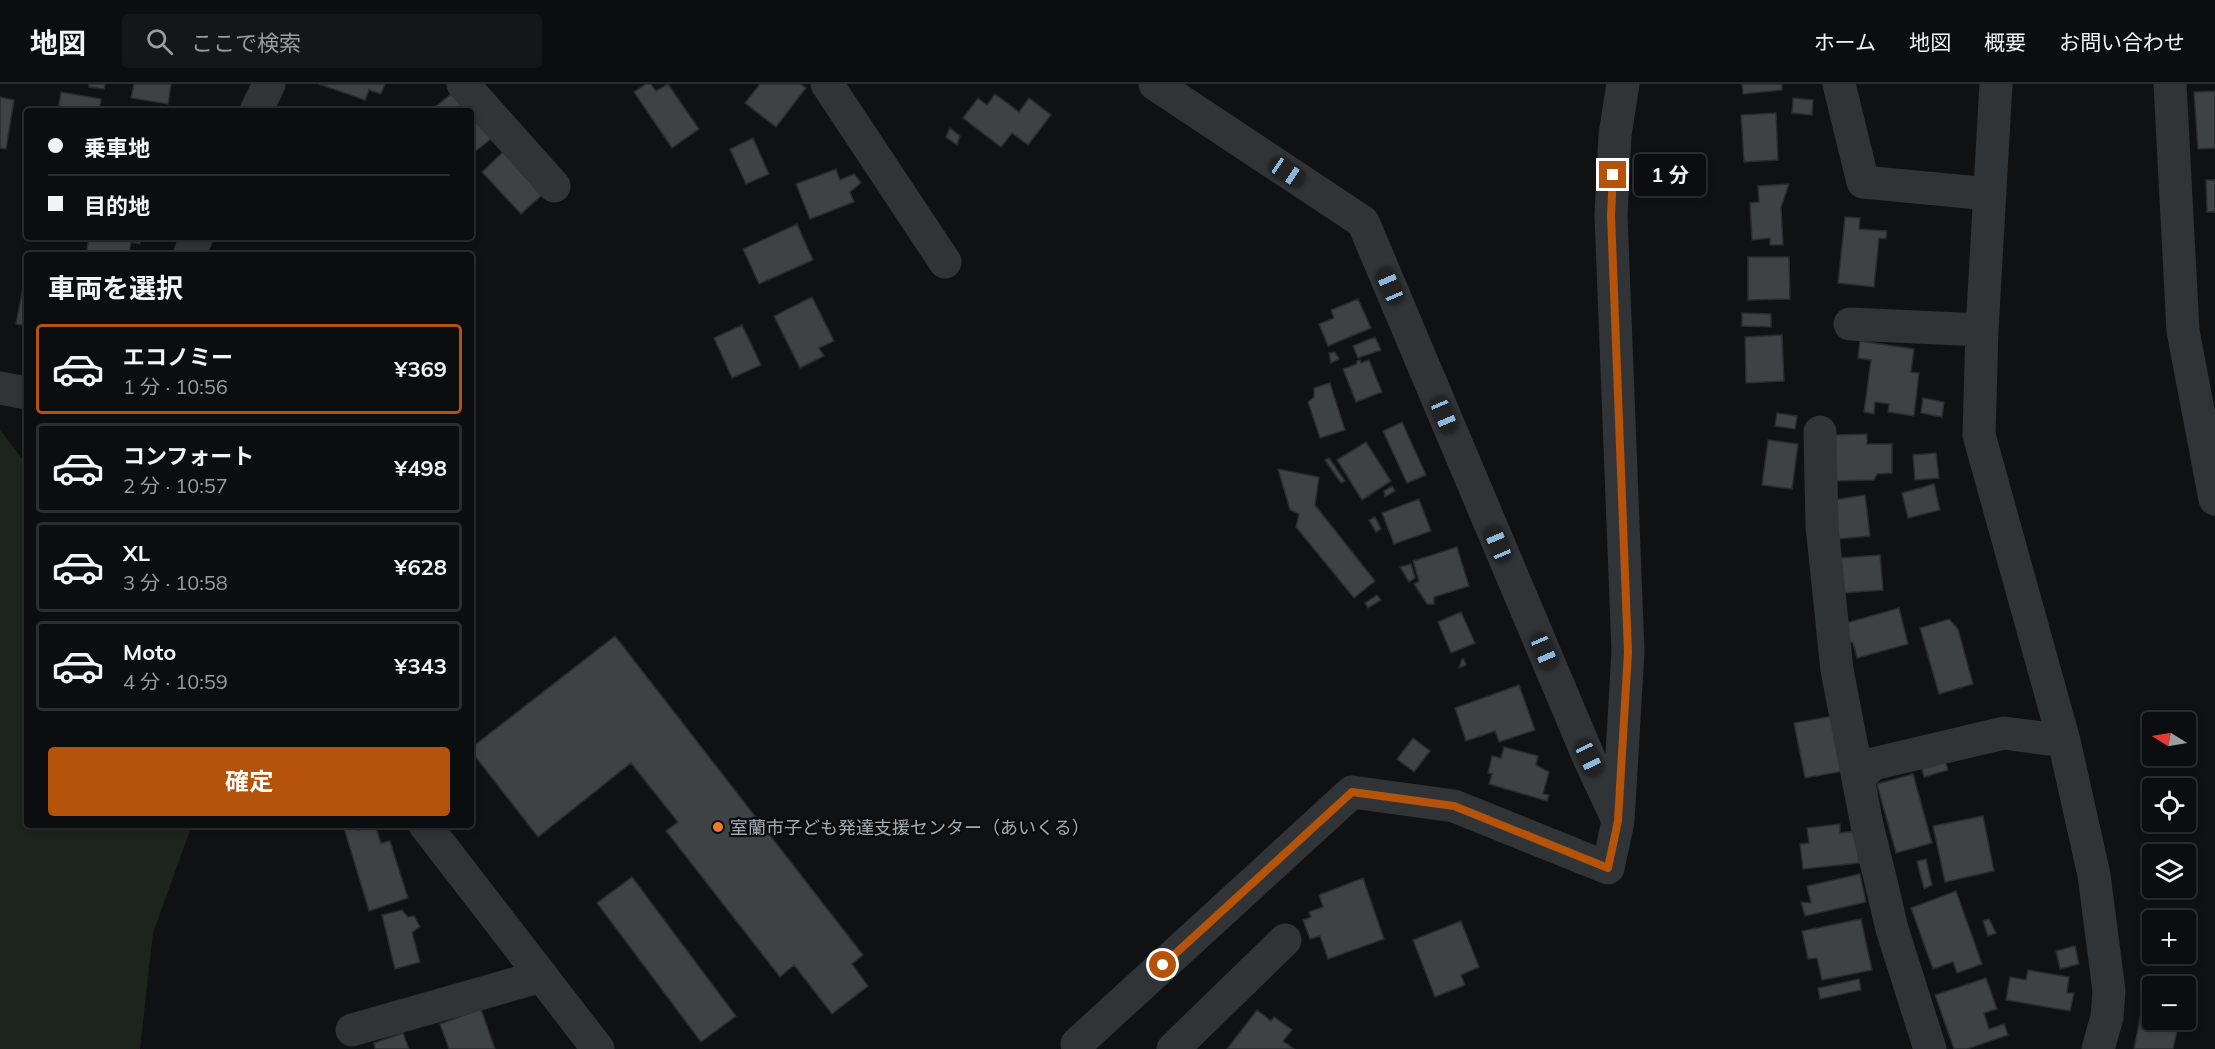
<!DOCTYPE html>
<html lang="ja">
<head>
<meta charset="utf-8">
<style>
  :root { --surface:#0c0d0e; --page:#151617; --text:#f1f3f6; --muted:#9a9c9e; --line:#2c2d2e; --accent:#b45309 }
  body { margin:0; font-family:Mulish,"Noto Sans JP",sans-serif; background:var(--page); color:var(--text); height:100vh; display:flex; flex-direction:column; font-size:22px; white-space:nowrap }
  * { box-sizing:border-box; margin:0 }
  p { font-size:20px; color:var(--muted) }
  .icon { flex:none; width:33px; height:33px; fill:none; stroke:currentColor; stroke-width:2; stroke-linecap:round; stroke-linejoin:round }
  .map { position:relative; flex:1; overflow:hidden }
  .panel { position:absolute; left:24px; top:168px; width:450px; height:576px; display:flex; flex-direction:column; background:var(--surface); border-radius:6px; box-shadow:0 3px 9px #0003,0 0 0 2px var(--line) }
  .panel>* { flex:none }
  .hud { position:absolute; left:24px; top:24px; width:450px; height:132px; border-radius:6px; box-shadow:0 3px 9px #0003,0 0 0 2px var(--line); display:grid; align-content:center; height:132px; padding:0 24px; background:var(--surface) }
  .needle { width:39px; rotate:281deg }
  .buttons { position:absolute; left:2142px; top:628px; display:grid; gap:12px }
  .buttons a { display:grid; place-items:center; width:54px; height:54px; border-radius:6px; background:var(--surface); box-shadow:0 3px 9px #0003,0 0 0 2px var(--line); font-size:30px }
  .end { position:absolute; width:27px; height:27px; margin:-14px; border:8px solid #b45309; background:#fff; box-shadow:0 0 0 3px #fff }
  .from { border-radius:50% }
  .bubble { position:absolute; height:42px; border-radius:6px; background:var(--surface); box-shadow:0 3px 9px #0003,0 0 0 2px var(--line); font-size:20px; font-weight:700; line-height:42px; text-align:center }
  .car { position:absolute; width:18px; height:36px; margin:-18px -9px; border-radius:8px; box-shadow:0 0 4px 2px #0007; background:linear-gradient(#222 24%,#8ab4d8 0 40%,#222 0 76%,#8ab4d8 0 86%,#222 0) }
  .hud b { display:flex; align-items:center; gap:21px; height:57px; font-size:22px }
  .hud b+b { border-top:2px solid var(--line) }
  .hud i { width:15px; height:15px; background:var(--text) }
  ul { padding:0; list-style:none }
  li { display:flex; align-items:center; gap:18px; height:90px; margin:0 12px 9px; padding:0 12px; border:3px solid var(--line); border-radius:6px }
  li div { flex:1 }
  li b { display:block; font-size:22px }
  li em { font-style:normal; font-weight:700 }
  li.active { border-color:var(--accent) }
  li>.icon { width:54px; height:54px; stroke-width:1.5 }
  h2 { padding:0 24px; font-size:27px; line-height:72px }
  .primary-button { display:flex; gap:12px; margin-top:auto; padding:12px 24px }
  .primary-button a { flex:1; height:69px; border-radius:6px; background:var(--accent); color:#fff; font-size:24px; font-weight:700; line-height:69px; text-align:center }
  header { display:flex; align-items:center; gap:36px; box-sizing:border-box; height:84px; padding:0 30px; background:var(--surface); border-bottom:2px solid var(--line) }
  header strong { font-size:28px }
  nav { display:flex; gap:33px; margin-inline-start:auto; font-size:21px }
  .search { width:420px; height:54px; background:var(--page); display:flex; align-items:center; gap:15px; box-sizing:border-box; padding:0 21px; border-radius:6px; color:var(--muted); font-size:22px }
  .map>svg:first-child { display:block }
  .green { fill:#1d241d }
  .building { fill:#3f4245; stroke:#2a2b2e; stroke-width:1.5 }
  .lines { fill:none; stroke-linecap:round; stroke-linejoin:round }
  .minor { stroke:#313437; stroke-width:33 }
  .route { stroke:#b45309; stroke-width:8 }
  .poi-dot { fill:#ef772b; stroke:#0b0c0d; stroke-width:2 }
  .labels { text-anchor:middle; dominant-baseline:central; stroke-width:4.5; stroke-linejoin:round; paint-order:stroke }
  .poi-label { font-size:18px; fill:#a2abb2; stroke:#0b0c0d; text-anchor:start }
</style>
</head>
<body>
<header>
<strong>地図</strong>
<div class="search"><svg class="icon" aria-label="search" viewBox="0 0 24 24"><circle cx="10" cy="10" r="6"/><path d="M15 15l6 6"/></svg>ここで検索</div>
<nav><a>ホーム</a><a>地図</a><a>概要</a><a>お問い合わせ</a></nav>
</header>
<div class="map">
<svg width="2215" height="965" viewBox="0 0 2215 965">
  <rect width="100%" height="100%" fill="#101112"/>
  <!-- green -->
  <path class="green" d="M0 346 27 381V741H192L153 849 140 965H0Z"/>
  <!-- building -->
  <path class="building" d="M89 0H105L104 5 89 3Z
    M134 0H171L168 20 131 14Z
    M319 0H385L381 10 369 6 365 16Z
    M646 0H651L656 7 668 0 699 45 672 64 634 8Z
    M760 0H800L806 4 776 43 745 19Z
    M1742 0H1782V6L1743 10Z
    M2215 7V64L2198 65 2194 8Z
    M61 8 101 15 99 27H58Z
    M454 8 470 27H430Z
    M995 10 1019 28 1029 14 1051 31 1028 61 1012 49 1001 63 963 34 978 14 987 21Z
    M0 13 14 16 6 65 0 64Z
    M1793 14 1813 16 1812 31 1792 29Z
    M471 29 492 54 471 71Z
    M1776 29 1778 76 1744 78 1741 31Z
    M950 44 960 52 957 61 946 53Z
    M753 54 769 90 746 100 730 65Z
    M504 67 543 110 521 130 482 88Z
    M836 85 840 96 854 90 861 99 850 108 854 118 810 135 796 100Z
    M2206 96H2215V128H2207Z
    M1789 100 1781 123 1783 161H1770V154L1752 156 1750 119 1759 118 1758 102Z
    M1845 133 1860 134 1859 145 1887 147 1886 155 1879 154 1874 203 1838 199Z
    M797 140 813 176 759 200 743 165Z
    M89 153 106 155 107 153H141L140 160 131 158 129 171H86Z
    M1748 173H1789L1790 215 1748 216Z
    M25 193 27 194V242L16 240Z
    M812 213 834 257 819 264 824 272 800 284 774 232Z
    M1358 215 1371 244 1328 262 1319 240 1334 234 1331 226Z
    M1742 229 1771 230V243L1742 242Z
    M742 241 761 281 732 294 714 254Z
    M27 250V276L23 275Z
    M1782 251 1784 297 1746 299 1745 253Z
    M1375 253 1381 266 1358 274 1353 262Z
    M1860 257 1914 265 1911 288 1919 289 1914 332 1888 328 1889 320 1875 318 1874 330 1864 328 1871 276 1858 274Z
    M1335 268 1339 275 1331 279 1329 269Z
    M1360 276 1361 279 1369 276 1382 308 1356 318 1343 285 1357 280V277Z
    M1330 299 1345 346 1320 354 1308 318 1314 313V304Z
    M1923 314 1944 318 1942 333 1921 329Z
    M1777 329 1797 332 1795 345 1775 342Z
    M1402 338 1426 391 1407 399 1383 347Z
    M1867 350V360H1892V389L1877 390 1874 396 1833 397 1832 351Z
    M1768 356 1798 360 1792 405 1762 401Z
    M1366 358 1391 397 1362 416 1337 376Z
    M1936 369 1939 394 1915 396 1913 371Z
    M1329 374 1345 397 1341 399 1325 376Z
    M1278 385 1319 393 1315 421 1375 497 1354 514 1296 443 1299 430 1290 426Z
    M1934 400 1940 426 1908 434 1902 409Z
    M1392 402 1395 407 1385 413 1384 407Z
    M1865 411 1870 452 1838 455 1833 416Z
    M1419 415 1431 447 1394 460 1382 429Z
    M1375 433 1381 445 1376 448 1369 436Z
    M1457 463 1469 502 1434 513V520H1427L1414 500 1419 497 1413 477Z
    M1880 471 1883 506 1843 509 1840 474Z
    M1411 480 1415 494 1409 498 1400 483Z
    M1377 511 1381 516 1368 524 1365 519Z
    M1899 524 1908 560 1857 574 1853 559 1849 558 1843 540Z
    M1461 528 1475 559 1451 569 1438 538Z
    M1949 535 1958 545 1973 600 1939 610 1920 544Z
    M615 552 863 871 852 880 868 902 832 930 794 881 780 893 666 747 678 738 631 679 538 753 471 667V664Z
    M1462 575H1464L1466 581 1459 584Z
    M1519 601 1535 646 1499 658 1495 647 1466 657 1455 624Z
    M1833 632 1844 687 1805 694 1794 639Z
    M1413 654 1430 667 1414 688 1397 675Z
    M1504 663 1538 672 1536 681 1549 688 1543 710 1549 711 1547 717 1489 700 1492 690 1488 689 1492 672 1501 674Z
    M1945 677 1948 686 1924 693 1922 685Z
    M1913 690 1932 759 1896 769 1877 700Z
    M1983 732 1994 787 1945 798 1933 742Z
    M1840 740V749L1856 747 1859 779 1803 785 1800 760 1809 759 1807 744Z
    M351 741H357L358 746 375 741 381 759 390 757 408 814 369 827 344 744Z
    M1926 775 1932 801 1924 805 1917 777Z
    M1860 790 1866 818 1805 832 1801 818 1811 819 1807 802Z
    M632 793 736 932 701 958 597 819Z
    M1363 794 1384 855 1328 875 1320 852 1310 855 1303 836 1311 833 1309 828 1323 823 1319 811Z
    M1956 807 1982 880 1957 889 1953 878 1933 885 1911 824Z
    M402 826 408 833 414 832 420 843 412 848 420 878 395 885 382 831Z
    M1861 835 1872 886 1822 896 1817 874 1808 875 1802 847Z
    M1989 835 1996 849 1988 852 1983 837Z
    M1461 837 1479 883 1461 891 1465 901 1435 913 1413 856Z
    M2075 862 2079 880 2060 885 2056 867Z
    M2028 886 2069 893 2067 909H2074L2070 927 2006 916 2010 893 2026 896Z
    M1986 894 1997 925 1984 929 1989 945 2004 940 2008 951 1967 965H1954L1935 911Z
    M1859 895 1861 906 1820 915 1818 904Z
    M481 925 495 965H449L440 940Z
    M1257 926 1271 937 1274 933 1292 946 1283 957 1294 965H1227Z
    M2141 930 2152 933V936L2179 938 2173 965H2134Z
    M403 949 409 965H375L374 959Z"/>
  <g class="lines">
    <!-- minor -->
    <path class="minor" d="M463 0 554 102
      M827 0 945 178
      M1155 0 1363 138 1589 674 1616 732
      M1839 0 1863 98 1990 110
      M1996 0 1982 246 1979 351 2064 657 2094 791 2109 907 2107 933 2098 965
      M2170 0 2183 247 2215 415
      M256 27 269 0
      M189 171 197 153
      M1850 240 1982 246
      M0 304 27 309
      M1820 348 1822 442 1837 586 1867 741 1881 798 1892 845 1930 965
      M1858 694 1873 680 2004 649 2064 657
      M425 741 598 965
      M352 946 542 892
      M1079 965 1077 960 1352 708 1454 722 1608 784 1618 737 1628 568 1611 131 1615 51 1623 0
      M1173 965 1285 856"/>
  </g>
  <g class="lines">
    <!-- route -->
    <path class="route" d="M1163 881 1352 708 1454 722 1608 784 1618 737 1628 568 1611 131 1613 91"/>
  </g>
  <!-- markers -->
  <circle class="poi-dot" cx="718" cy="743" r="6"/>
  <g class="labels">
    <!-- poi labels -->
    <g class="poi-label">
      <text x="730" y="743">室蘭市子ども発達支援センター（あいくる）</text>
    </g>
  </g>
</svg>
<div class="buttons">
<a><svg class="needle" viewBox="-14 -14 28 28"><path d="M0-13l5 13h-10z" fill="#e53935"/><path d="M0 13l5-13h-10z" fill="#9a9c9e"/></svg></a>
<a><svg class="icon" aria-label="locate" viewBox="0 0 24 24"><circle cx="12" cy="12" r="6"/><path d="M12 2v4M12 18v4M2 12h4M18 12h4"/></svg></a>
<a><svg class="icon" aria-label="layers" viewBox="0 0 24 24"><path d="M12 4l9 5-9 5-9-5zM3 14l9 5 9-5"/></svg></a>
<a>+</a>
<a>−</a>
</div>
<i class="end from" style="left:1163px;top:881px"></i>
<i class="end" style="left:1613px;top:91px"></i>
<div class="bubble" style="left:1634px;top:70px;width:72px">1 分</div>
<i class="car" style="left:1287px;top:88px;rotate:124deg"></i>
<i class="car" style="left:1390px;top:202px;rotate:337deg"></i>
<i class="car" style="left:1444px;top:331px;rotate:157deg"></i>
<i class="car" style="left:1498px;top:460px;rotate:337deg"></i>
<i class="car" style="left:1544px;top:567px;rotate:157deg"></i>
<i class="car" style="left:1589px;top:674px;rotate:155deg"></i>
<div class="hud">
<b><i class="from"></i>乗車地</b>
<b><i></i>目的地</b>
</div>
<section class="panel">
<h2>車両を選択</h2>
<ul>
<li class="active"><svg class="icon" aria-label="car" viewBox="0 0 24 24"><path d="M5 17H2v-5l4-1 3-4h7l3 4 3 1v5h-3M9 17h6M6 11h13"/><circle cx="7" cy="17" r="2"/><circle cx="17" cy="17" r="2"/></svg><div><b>エコノミー</b><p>1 分 · 10:56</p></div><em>¥369</em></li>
<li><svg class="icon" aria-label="car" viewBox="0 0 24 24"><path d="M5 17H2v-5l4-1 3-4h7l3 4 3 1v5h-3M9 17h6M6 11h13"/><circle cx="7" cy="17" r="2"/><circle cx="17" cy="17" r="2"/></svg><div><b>コンフォート</b><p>2 分 · 10:57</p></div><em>¥498</em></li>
<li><svg class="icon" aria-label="car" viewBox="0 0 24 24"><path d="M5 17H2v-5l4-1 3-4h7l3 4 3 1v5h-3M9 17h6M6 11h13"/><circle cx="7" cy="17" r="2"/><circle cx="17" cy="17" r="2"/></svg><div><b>XL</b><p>3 分 · 10:58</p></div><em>¥628</em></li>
<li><svg class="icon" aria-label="car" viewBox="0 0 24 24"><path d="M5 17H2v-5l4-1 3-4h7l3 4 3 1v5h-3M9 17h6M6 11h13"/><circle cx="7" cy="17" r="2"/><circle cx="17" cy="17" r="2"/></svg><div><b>Moto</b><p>4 分 · 10:59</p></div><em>¥343</em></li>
</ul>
<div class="primary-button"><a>確定</a></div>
</section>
</div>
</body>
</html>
